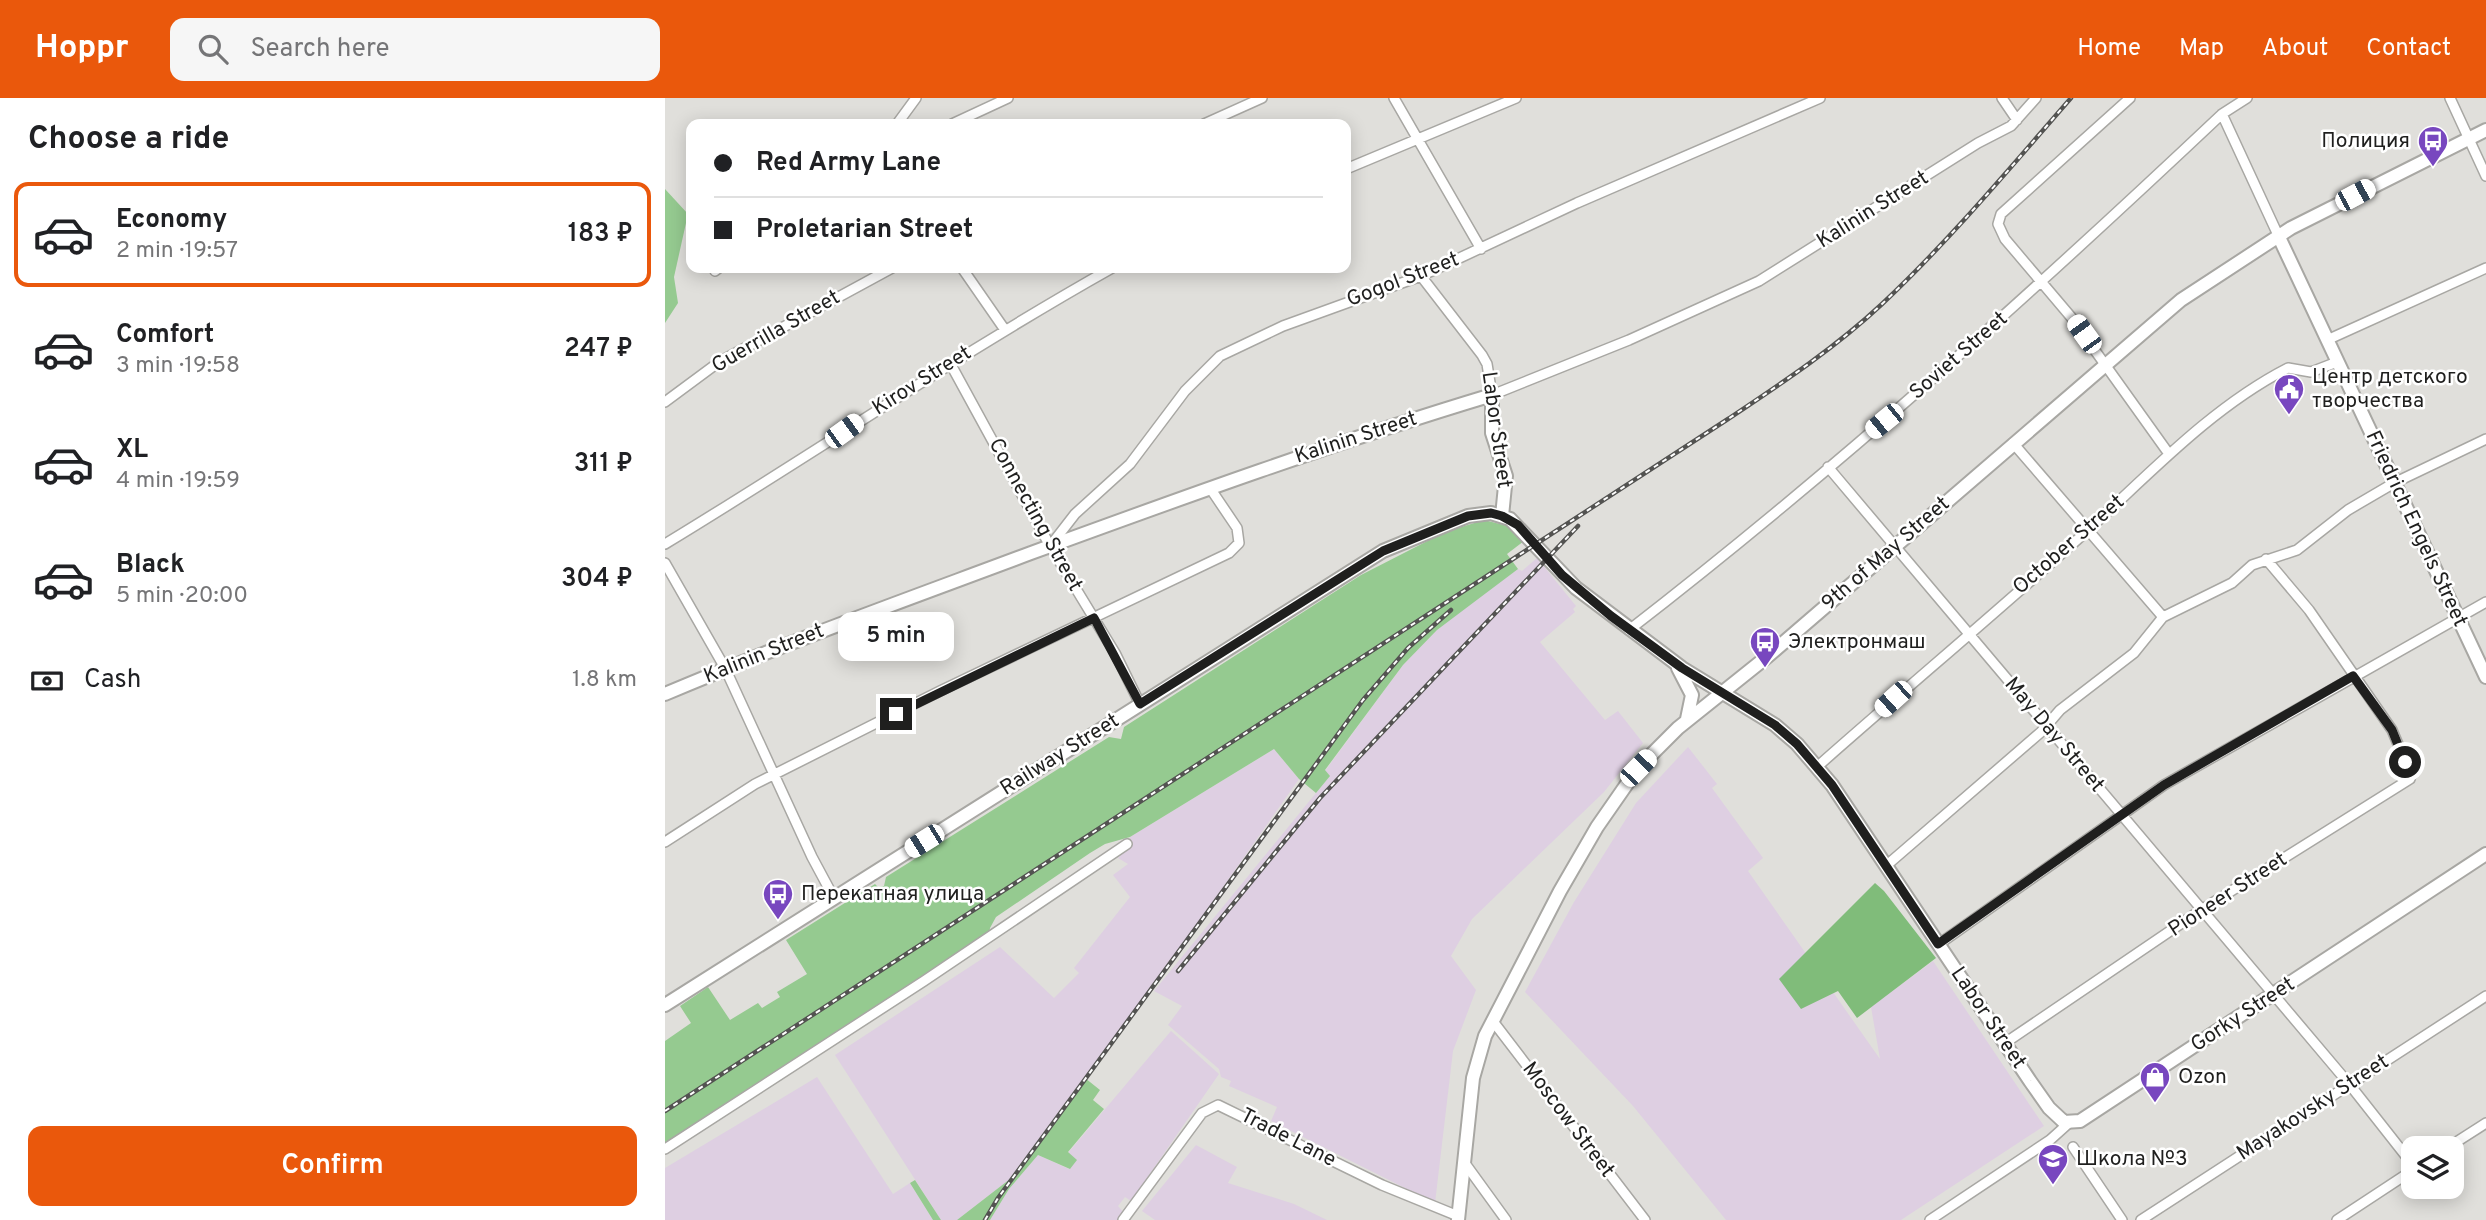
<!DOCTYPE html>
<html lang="en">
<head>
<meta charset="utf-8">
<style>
  :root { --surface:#fff; --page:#f6f6f6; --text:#202124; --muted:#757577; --line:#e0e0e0; --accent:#ea580c }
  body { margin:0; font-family:Overpass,sans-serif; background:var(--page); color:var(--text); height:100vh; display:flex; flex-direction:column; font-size:26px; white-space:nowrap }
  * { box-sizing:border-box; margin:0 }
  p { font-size:23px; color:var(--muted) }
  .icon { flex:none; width:38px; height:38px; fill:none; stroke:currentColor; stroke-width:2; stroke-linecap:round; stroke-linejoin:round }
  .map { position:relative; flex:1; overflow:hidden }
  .drawer { display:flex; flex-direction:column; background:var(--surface); width:665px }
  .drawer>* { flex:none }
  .guide { position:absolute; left:21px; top:21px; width:665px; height:154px; border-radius:14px; box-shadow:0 4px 18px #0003; display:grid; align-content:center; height:154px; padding:0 28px; background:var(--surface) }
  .tools { position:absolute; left:1736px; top:1038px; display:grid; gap:14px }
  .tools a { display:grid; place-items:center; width:63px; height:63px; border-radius:14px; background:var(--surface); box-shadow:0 4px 18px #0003; font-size:35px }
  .end { position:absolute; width:32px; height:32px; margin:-16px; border:9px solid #1f1f1e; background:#fff; box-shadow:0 0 0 4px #fff }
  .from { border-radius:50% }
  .bubble { position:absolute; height:49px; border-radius:14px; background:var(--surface); box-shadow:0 4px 18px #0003; font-size:23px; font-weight:600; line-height:49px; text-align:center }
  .car { position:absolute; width:21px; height:42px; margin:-21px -10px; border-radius:9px; box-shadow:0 0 5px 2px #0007; background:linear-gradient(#fff 24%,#345 0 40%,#fff 0 76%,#345 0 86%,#fff 0) }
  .guide b { display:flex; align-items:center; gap:24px; height:66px; font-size:26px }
  .guide b+b { border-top:2px solid var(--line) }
  .guide i { width:18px; height:18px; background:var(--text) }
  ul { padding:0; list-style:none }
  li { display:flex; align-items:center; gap:21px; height:105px; margin:0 14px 10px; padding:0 14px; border:4px solid transparent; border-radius:14px }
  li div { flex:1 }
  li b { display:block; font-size:26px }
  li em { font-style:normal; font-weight:600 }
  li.on { border-color:var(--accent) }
  li>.icon { width:63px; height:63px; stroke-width:1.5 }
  h2 { padding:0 28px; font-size:32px; line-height:84px }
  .pay { display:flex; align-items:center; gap:18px; height:77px; padding:0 28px; font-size:26px }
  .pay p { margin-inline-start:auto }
  .cta { display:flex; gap:14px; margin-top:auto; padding:14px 28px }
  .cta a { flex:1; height:80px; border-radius:14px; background:var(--accent); color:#fff; font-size:28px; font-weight:600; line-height:80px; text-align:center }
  header { display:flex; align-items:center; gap:42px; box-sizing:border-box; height:98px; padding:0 35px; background:var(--accent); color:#fff }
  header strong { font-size:33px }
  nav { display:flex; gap:38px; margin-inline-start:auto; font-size:24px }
  .search { width:490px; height:63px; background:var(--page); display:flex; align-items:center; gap:18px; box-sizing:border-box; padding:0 24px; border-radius:14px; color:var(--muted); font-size:26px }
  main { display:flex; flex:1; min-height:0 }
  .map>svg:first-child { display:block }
  .industrial { fill:#decfe2 }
  .green { fill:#95ca90 }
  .forest { fill:#80bc7a }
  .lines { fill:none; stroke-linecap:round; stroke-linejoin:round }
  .street-casing { stroke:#a8a7a3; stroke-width:12 }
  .secondary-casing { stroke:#a8a7a3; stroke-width:16 }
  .street { stroke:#fff; stroke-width:9 }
  .secondary { stroke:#fff; stroke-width:12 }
  .rail-casing { stroke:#535351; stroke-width:4.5 }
  .rail { stroke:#fff; stroke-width:2; stroke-dasharray:5; stroke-linecap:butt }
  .route { stroke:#1f1f1e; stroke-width:9 }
  .labels { text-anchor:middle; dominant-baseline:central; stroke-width:5; stroke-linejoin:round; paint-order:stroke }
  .poi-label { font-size:21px; fill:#1f1f1e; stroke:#fff; text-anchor:start }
  .street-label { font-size:21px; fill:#1f1f1e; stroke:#fff }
</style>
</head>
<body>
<header>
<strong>Hoppr</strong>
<div class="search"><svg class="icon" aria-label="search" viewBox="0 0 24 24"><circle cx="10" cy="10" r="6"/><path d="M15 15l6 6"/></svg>Search here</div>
<nav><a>Home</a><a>Map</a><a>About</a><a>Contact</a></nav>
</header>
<main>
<section class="drawer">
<h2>Choose a ride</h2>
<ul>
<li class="on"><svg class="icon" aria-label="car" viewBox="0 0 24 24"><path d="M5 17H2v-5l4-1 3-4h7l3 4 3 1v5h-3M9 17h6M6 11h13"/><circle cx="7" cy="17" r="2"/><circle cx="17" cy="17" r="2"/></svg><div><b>Economy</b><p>2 min · 19:57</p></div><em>183 ₽</em></li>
<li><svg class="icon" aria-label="car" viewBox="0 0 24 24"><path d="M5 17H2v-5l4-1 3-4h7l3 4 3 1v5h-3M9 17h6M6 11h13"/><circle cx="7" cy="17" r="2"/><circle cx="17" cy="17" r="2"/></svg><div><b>Comfort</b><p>3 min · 19:58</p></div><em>247 ₽</em></li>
<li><svg class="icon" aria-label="car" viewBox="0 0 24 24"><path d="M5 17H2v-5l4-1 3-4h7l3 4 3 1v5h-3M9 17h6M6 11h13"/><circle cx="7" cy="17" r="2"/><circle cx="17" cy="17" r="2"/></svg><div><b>XL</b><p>4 min · 19:59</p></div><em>311 ₽</em></li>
<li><svg class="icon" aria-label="car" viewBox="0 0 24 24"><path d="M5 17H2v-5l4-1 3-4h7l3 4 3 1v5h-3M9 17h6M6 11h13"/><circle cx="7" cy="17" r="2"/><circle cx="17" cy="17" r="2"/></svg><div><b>Black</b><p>5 min · 20:00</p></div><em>304 ₽</em></li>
</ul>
<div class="pay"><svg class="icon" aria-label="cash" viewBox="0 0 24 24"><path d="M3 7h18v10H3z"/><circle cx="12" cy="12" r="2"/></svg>Cash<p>1.8 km</p></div>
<div class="cta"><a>Confirm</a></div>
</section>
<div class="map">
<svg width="1821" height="1122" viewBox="0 0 1821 1122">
  <rect width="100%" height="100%" fill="#e0dfdb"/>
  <!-- industrial -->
  <path class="industrial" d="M872 460 911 508 908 511 910 514 875 544 940 622 953 613 978 645 939 694 807 821 786 858 811 892 788 953 770 1105 606 1023 612 1009 564 988 566 983 556 979 554 971 503 927 517 908 489 893 664 679 660 673 738 567 772 532 819 495 853 471 857 473Z
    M1023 649 1052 686 1047 690 1098 760 1083 773 1215 961 1206 909 1268 863 1379 1028 1236 1122H1061L968 1008 860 894 909 804 971 705Z
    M609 651 634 681 535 822 345 1081 292 1122H276L170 957 335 849 389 900 414 875 409 870 465 799 448 777 463 766 453 760 466 747 465 739Z
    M506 933 554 976 466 1103 460 1099 453 1108 459 1115 453 1122H325L344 1091 373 1057 404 1071 403 1055Z
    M152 979 228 1096 245 1085 268 1122H0V1070Z
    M531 1047 572 1069 563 1085 629 1106 662 1122H490L477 1113Z"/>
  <!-- green -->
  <path class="green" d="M0 91 23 116 9 179 13 205 0 225Z
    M819 422 847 429 859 443 842 456 853 471 772 532 738 567 660 672 665 678 651 695 634 681 609 651 465 739 440 746 425 755 331 819 325 830 324 839 0 1051V943L26 925 15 908 43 889 65 922 93 905 97 910 115 899 112 894 142 876 121 842 210 786 213 789 219 788 221 779 444 639 456 641 459 629 696 477 780 434Z
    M420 980 435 992 428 1002 439 1011 403 1054 412 1062 405 1071 373 1057 344 1091 325 1122H292L345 1081Z
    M250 1082 276 1122H268L245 1085Z"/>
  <!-- forest -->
  <path class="forest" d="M1210 785 1219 793 1271 860 1192 920 1173 893 1136 911 1114 881Z"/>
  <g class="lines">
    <!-- street casing -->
    <g class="street-casing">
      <path id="street" d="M729 0 816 151
        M1337 0 1352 22
        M1465 0 1336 116 1333 126 1340 141 1406 219 1504 356
        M1785 0 1821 78
        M1557 16 1613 137
        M232 26 251 0
        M287 26 343 0
        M539 26 597 0
        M681 71 851 0
        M297 170 340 232
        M50 173 54 170
        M756 178 817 257 822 266 827 297 964 242 1094 183 1313 45 1346 28 1371 0
        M1662 242 1821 170
        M285 265 385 448 450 555 475 606
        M0 304 54 264 227 170
        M1348 345 1498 519
        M1163 369 1685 987 1748 1067
        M0 446C150 355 294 256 447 170
        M386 447 410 416 465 366 520 293 555 258 618 228 756 178 912 105 1155 0
        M0 465 60 570 147 759 169 800
        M964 532C1172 371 1366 196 1557 16L1582 0
        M1153 668C1239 592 1327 518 1413 441 1479 382 1543 311 1623 270L1646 274 1672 264
        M0 744 90 686 275 593 564 455 574 445 572 430 545 390
        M1222 767 1376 634 1395 612 1469 555 1498 519 1567 485 1587 467 1632 452 1683 412 1729 385 1821 341
        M1274 846 1499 687 1821 504
        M827 922 980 1122
        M1340 945 1536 812 1745 681 1746 677 1727 632 1644 512 1601 461
        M1408 1049 1457 1122
        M1782 1050 1821 1025
        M0 1051 259 883 462 746
        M799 1064 841 1122
        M458 1122 537 1015 553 1007 717 1087 793 1118
        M1265 1122 1385 1042 1405 1024
        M1476 1122 1821 898
        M1672 1122 1748 1072"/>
    </g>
    <!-- secondary casing -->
    <g class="secondary-casing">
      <path id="secondary" d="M1613 137 1821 579
        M1013 570 1027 597 1022 621
        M0 596C120 545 243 501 366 455 519 399 671 344 827 297V335L841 378 837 418
        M0 907 718 453 803 418 826 415 845 421 911 490 1017 570 1110 627 1132 646 1167 687 1365 983 1384 1010 1399 1024 1415 1023 1821 756
        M793 1122 808 980 820 938 895 793 932 729 973 670 1013 630 1103 558 1516 202 1626 130 1821 32"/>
    </g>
    <!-- street -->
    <use href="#street" class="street"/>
    <!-- secondary -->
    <use href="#secondary" class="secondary"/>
    <!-- rail casing -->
    <g class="rail-casing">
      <path id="rail" d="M513 873 655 700 913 428
        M0 1013 1063 321C1117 285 1170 250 1217 206 1285 142 1345 70 1406 0
        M320 1122 333 1100 698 602 743 550 786 512"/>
    </g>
    <!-- rail -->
    <use href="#rail" class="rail"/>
  </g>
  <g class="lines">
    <!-- route -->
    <path class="route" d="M231 616 429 520 475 606 718 453 803 418 826 415 837 418 853 427 897 477 946 518 1017 570 1110 627 1132 646 1167 687 1273 846 1499 687 1688 578 1727 632 1740 664"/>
  </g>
  <!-- icons -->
  <defs>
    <g id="bus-pin" transform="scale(1.575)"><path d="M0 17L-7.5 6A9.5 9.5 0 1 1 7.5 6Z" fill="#7847bf" stroke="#fff"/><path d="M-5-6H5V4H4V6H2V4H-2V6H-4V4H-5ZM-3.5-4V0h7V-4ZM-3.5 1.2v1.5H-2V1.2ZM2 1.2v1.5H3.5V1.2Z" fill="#fff"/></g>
    <g id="civic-pin" transform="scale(1.575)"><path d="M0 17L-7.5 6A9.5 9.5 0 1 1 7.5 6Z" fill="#7847bf" stroke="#fff"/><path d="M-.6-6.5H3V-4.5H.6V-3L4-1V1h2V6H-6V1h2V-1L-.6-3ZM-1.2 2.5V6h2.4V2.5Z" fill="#fff"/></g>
    <g id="shop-pin" transform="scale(1.575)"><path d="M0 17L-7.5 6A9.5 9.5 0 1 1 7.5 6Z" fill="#7847bf" stroke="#fff"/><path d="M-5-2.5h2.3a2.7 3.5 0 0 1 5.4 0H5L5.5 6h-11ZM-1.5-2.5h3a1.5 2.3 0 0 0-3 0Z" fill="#fff"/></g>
    <g id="school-pin" transform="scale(1.575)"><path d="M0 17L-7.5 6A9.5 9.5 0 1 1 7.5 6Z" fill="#7847bf" stroke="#fff"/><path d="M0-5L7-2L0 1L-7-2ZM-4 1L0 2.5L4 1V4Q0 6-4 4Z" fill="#fff"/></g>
  </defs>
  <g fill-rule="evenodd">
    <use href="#bus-pin" x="1768" y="43"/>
    <use href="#civic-pin" x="1624" y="291"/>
    <use href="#bus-pin" x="1100" y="544"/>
    <use href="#bus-pin" x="113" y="796"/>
    <use href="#shop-pin" x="1490" y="979"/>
    <use href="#school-pin" x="1388" y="1061"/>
  </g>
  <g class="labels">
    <!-- poi labels -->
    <g class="poi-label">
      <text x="1745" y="43" text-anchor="end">Полиция</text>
      <text x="1647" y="279">Центр детского<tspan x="1647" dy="24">творчества</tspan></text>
      <text x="1123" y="544">Электронмаш</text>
      <text x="136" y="796">Перекатная улица</text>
      <text x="1513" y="979">Ozon</text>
      <text x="1411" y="1061">Школа №3</text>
    </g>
    <!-- street labels -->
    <g class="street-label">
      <text transform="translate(1208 112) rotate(-32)">Kalinin Street</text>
      <text transform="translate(738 182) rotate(-21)">Gogol Street</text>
      <text transform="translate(111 234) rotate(-30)">Guerrilla Street</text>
      <text transform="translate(1294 258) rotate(-41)">Soviet Street</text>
      <text transform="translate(257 283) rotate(-32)">Kirov Street</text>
      <text transform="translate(831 332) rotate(82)">Labor Street</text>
      <text transform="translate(691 340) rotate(-18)">Kalinin Street</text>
      <text transform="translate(370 417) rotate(61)">Connecting Street</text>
      <text transform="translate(1751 431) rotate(65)">Friedrich Engels Street</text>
      <text transform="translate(1404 447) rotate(-41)">October Street</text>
      <text transform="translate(1221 456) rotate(-41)">9th of May Street</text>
      <text transform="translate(99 556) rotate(-22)">Kalinin Street</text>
      <text transform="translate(1389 637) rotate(50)">May Day Street</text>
      <text transform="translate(395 657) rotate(-32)">Railway Street</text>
      <text transform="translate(1563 797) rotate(-33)">Pioneer Street</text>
      <text transform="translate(1578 917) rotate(-33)">Gorky Street</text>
      <text transform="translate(1323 920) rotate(56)">Labor Street</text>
      <text transform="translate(1648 1010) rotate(-33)">Mayakovsky Street</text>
      <text transform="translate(903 1022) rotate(53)">Moscow Street</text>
      <text transform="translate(623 1040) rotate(27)">Trade Lane</text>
    </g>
  </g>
</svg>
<div class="tools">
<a><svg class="icon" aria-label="layers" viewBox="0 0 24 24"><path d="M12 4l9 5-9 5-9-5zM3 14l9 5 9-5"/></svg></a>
</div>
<i class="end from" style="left:1740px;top:664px"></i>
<i class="end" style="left:231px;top:616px"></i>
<div class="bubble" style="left:173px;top:514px;width:116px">5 min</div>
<i class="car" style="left:1690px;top:97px;rotate:62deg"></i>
<i class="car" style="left:1419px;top:236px;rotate:324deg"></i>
<i class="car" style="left:1219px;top:323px;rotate:231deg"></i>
<i class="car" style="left:179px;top:333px;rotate:54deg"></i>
<i class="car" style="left:1228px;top:601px;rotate:228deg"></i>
<i class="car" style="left:973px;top:670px;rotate:44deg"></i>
<i class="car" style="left:259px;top:743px;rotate:238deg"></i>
<div class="guide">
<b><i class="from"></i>Red Army Lane</b>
<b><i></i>Proletarian Street</b>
</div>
</div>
</main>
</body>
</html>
